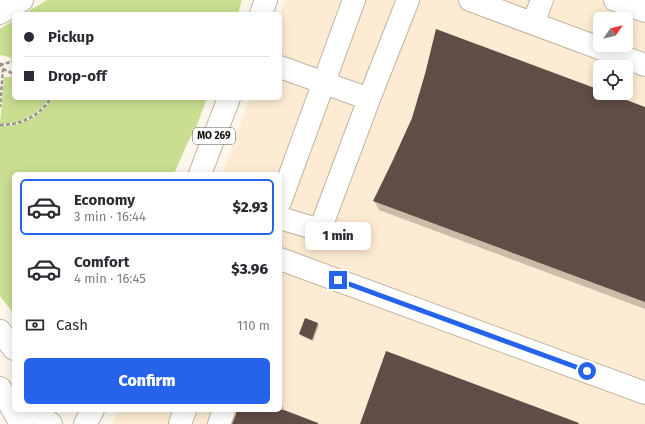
<!DOCTYPE html>
<html lang="en">
<head>
<meta charset="utf-8">
<style>
  :root { --surface:#fff; --page:#f2f2f3; --text:#2b2b33; --muted:#7c7c81; --line:#e1e1e2; --accent:#2563eb }
  body { margin:0; font-family:"Fira Sans",sans-serif; background:var(--page); color:var(--text); height:100vh; display:flex; flex-direction:column; font-size:15px; white-space:nowrap }
  * { box-sizing:border-box; margin:0 }
  p { font-size:13px; color:var(--muted) }
  .icon { flex:none; width:22px; height:22px; fill:none; stroke:currentColor; stroke-width:2; stroke-linecap:round; stroke-linejoin:round }
  .map { position:relative; flex:1; overflow:hidden }
  .drawer { position:absolute; left:12px; top:172px; width:270px; height:240px; display:flex; flex-direction:column; background:var(--surface); border-radius:6px; box-shadow:0 2px 10px #0003 }
  .drawer>* { flex:none }
  .top-card { position:absolute; left:12px; top:12px; width:270px; height:88px; border-radius:6px; box-shadow:0 2px 10px #0003; display:grid; align-content:center; height:88px; padding:0 12px; background:var(--surface) }
  .needle { width:26px; rotate:56deg }
  .fabs { position:absolute; left:593px; top:12px; display:grid; gap:8px }
  .fabs a { display:grid; place-items:center; width:40px; height:40px; border-radius:6px; background:var(--surface); box-shadow:0 2px 10px #0003; font-size:20px }
  .end { position:absolute; width:18px; height:18px; margin:-9px; border:5px solid #2563eb; background:#fff; box-shadow:0 0 0 2px #fff }
  .from { border-radius:50% }
  .bubble { position:absolute; height:28px; border-radius:6px; background:var(--surface); box-shadow:0 2px 10px #0003; font-size:13px; font-weight:800; line-height:28px; text-align:center }
  .top-card b { display:flex; align-items:center; gap:14px; height:38px; font-size:15px }
  .top-card b+b { border-top:1px solid var(--line) }
  .top-card i { width:10px; height:10px; background:var(--text) }
  ul { padding:7px 0 0; list-style:none }
  li { display:flex; align-items:center; gap:12px; height:56px; margin:0 8px 6px; padding:0 4px; border:2px solid transparent; border-radius:6px }
  li div { flex:1 }
  li b { display:block; font-size:15px }
  li em { font-style:normal; font-weight:800 }
  li.selected { border-color:var(--accent) }
  li>.icon { width:36px; height:36px; stroke-width:1.5 }
  .pay { display:flex; align-items:center; gap:10px; height:44px; padding:0 12px; font-size:15px }
  .pay p { margin-inline-start:auto }
  .button { display:flex; gap:8px; margin-top:auto; padding:8px 12px }
  .button a { flex:1; height:46px; border-radius:6px; background:var(--accent); color:#fff; font-size:16px; font-weight:800; line-height:46px; text-align:center }
  .map>svg:first-child { display:block }
  .built { fill:#fdecd3; fill-rule:evenodd }
  .green { fill:#c9de90 }
  .shadow { fill:#0003 }
  .building { fill:#5f4e45 }
  .lines { fill:none; stroke-linecap:round; stroke-linejoin:round }
  .minor-casing { stroke:#c0b5a3; stroke-width:24 }
  .major-casing { stroke:#c0b5a3; stroke-width:24 }
  .path { stroke:#9b968d; stroke-width:2.5; stroke-dasharray:4 2; stroke-linecap:butt }
  .minor { stroke:#fff; stroke-width:22 }
  .major { stroke:#fff; stroke-width:22 }
  .route { stroke:#2563eb; stroke-width:5 }
  .labels { text-anchor:middle; dominant-baseline:central; stroke-width:4; stroke-linejoin:round; paint-order:stroke }
  .shield { fill:#fff; stroke:#585651; stroke-width:1 }
  .shield-label { font-size:10px; font-weight:bold; fill:#110d07 }
</style>
</head>
<body>
<div class="map">
<svg width="645" height="424" viewBox="0 0 645 424">
  <rect width="100%" height="100%" fill="#fdf6eb"/>
  <!-- built -->
  <path class="built" d="M286 0H645V424H112L119 410H280V174H222L250 98H280V16ZM600 19H626V45H600ZM600 67H626V93H600Z"/>
  <!-- green -->
  <path class="green" d="M47 0H242L238 14H79L77 12 75 14H24Z
    M14 20V59L13 60C10 56 5 56 0 55V29Z
    M11 74 14 76V98H50C39 114 20 125 0 124L4 77H11Z
    M53 98H207L197 125 187 144 174 174H14V314L0 296V126C22 127 41 116 53 98Z"/>
  <!-- shadow -->
  <path class="shadow" d="M600 91V93H605L645 108V309L379 210 374 201Z
    M305 319 318 324 319 326 313 341 301 336 300 334Z
    M280 402 285 411 319 424H233L238 410H280Z"/>
  <!-- building -->
  <path class="building" d="M436 29 600 90V93H608L645 107V302L373 201 393 160 412 118 425 74Z
    M305 318 318 323 312 340 299 334Z
    M386 351 579 423 578 424H360Z
    M236 410H284L318 423V424H232L236 414Z"/>
  <g class="lines">
    <!-- minor casing -->
    <g class="minor-casing">
      <path id="minor" d="M470 0 645 65
        M615 0 645 11
        M0 13 22 0
        M533 23 542 0
        M280 67 369 99
        M280 202 354 0
        M280 218 320 230 369 99 408 0
        M280 259 645 393
        M180 424 185 410
        M219 424 224 410"/>
    </g>
    <!-- major casing -->
    <g class="major-casing">
      <path id="major" d="M261 14 266 0
        M200 174 229 98
        M0 331 14 349
        M0 388 21 424
        M33 410 51 424
        M85 424 93 410"/>
    </g>
    <!-- path -->
    <path class="path" d="M77 14 78 13
      M0 63 3 69 0 107
      M0 65 14 61
      M3 69 14 74
      M0 125C21 125 40 116 51 98"/>
    <!-- minor -->
    <use href="#minor" class="minor"/>
    <!-- major -->
    <use href="#major" class="major"/>
  </g>
  <g class="lines">
    <!-- route -->
    <path class="route" d="M338 280 587 371"/>
  </g>
  <g class="labels">
    <!-- shield labels -->
    <rect class="shield" x="193" y="128" width="42" height="16" rx="3"/>
    <g class="shield-label">
      <text x="214" y="136">MO 269</text>
    </g>
  </g>
</svg>
<div class="fabs">
<a><svg class="needle" viewBox="-14 -14 28 28"><path d="M0-13l5 13h-10z" fill="#e53935"/><path d="M0 13l5-13h-10z" fill="#7c7c81"/></svg></a>
<a><svg class="icon" aria-label="locate" viewBox="0 0 24 24"><circle cx="12" cy="12" r="6"/><path d="M12 2v4M12 18v4M2 12h4M18 12h4"/></svg></a>
</div>
<i class="end from" style="left:587px;top:371px"></i>
<i class="end" style="left:338px;top:280px"></i>
<div class="bubble" style="left:305px;top:222px;width:66px">1 min</div>
<div class="top-card">
<b><i class="from"></i>Pickup</b>
<b><i></i>Drop-off</b>
</div>
<section class="drawer">
<ul>
<li class="selected"><svg class="icon" aria-label="car" viewBox="0 0 24 24"><path d="M5 17H2v-5l4-1 3-4h7l3 4 3 1v5h-3M9 17h6M6 11h13"/><circle cx="7" cy="17" r="2"/><circle cx="17" cy="17" r="2"/></svg><div><b>Economy</b><p>3 min · 16:44</p></div><em>$2.93</em></li>
<li><svg class="icon" aria-label="car" viewBox="0 0 24 24"><path d="M5 17H2v-5l4-1 3-4h7l3 4 3 1v5h-3M9 17h6M6 11h13"/><circle cx="7" cy="17" r="2"/><circle cx="17" cy="17" r="2"/></svg><div><b>Comfort</b><p>4 min · 16:45</p></div><em>$3.96</em></li>
</ul>
<div class="pay"><svg class="icon" aria-label="cash" viewBox="0 0 24 24"><path d="M3 7h18v10H3z"/><circle cx="12" cy="12" r="2"/></svg>Cash<p>110 m</p></div>
<div class="button"><a>Confirm</a></div>
</section>
</div>
</body>
</html>
